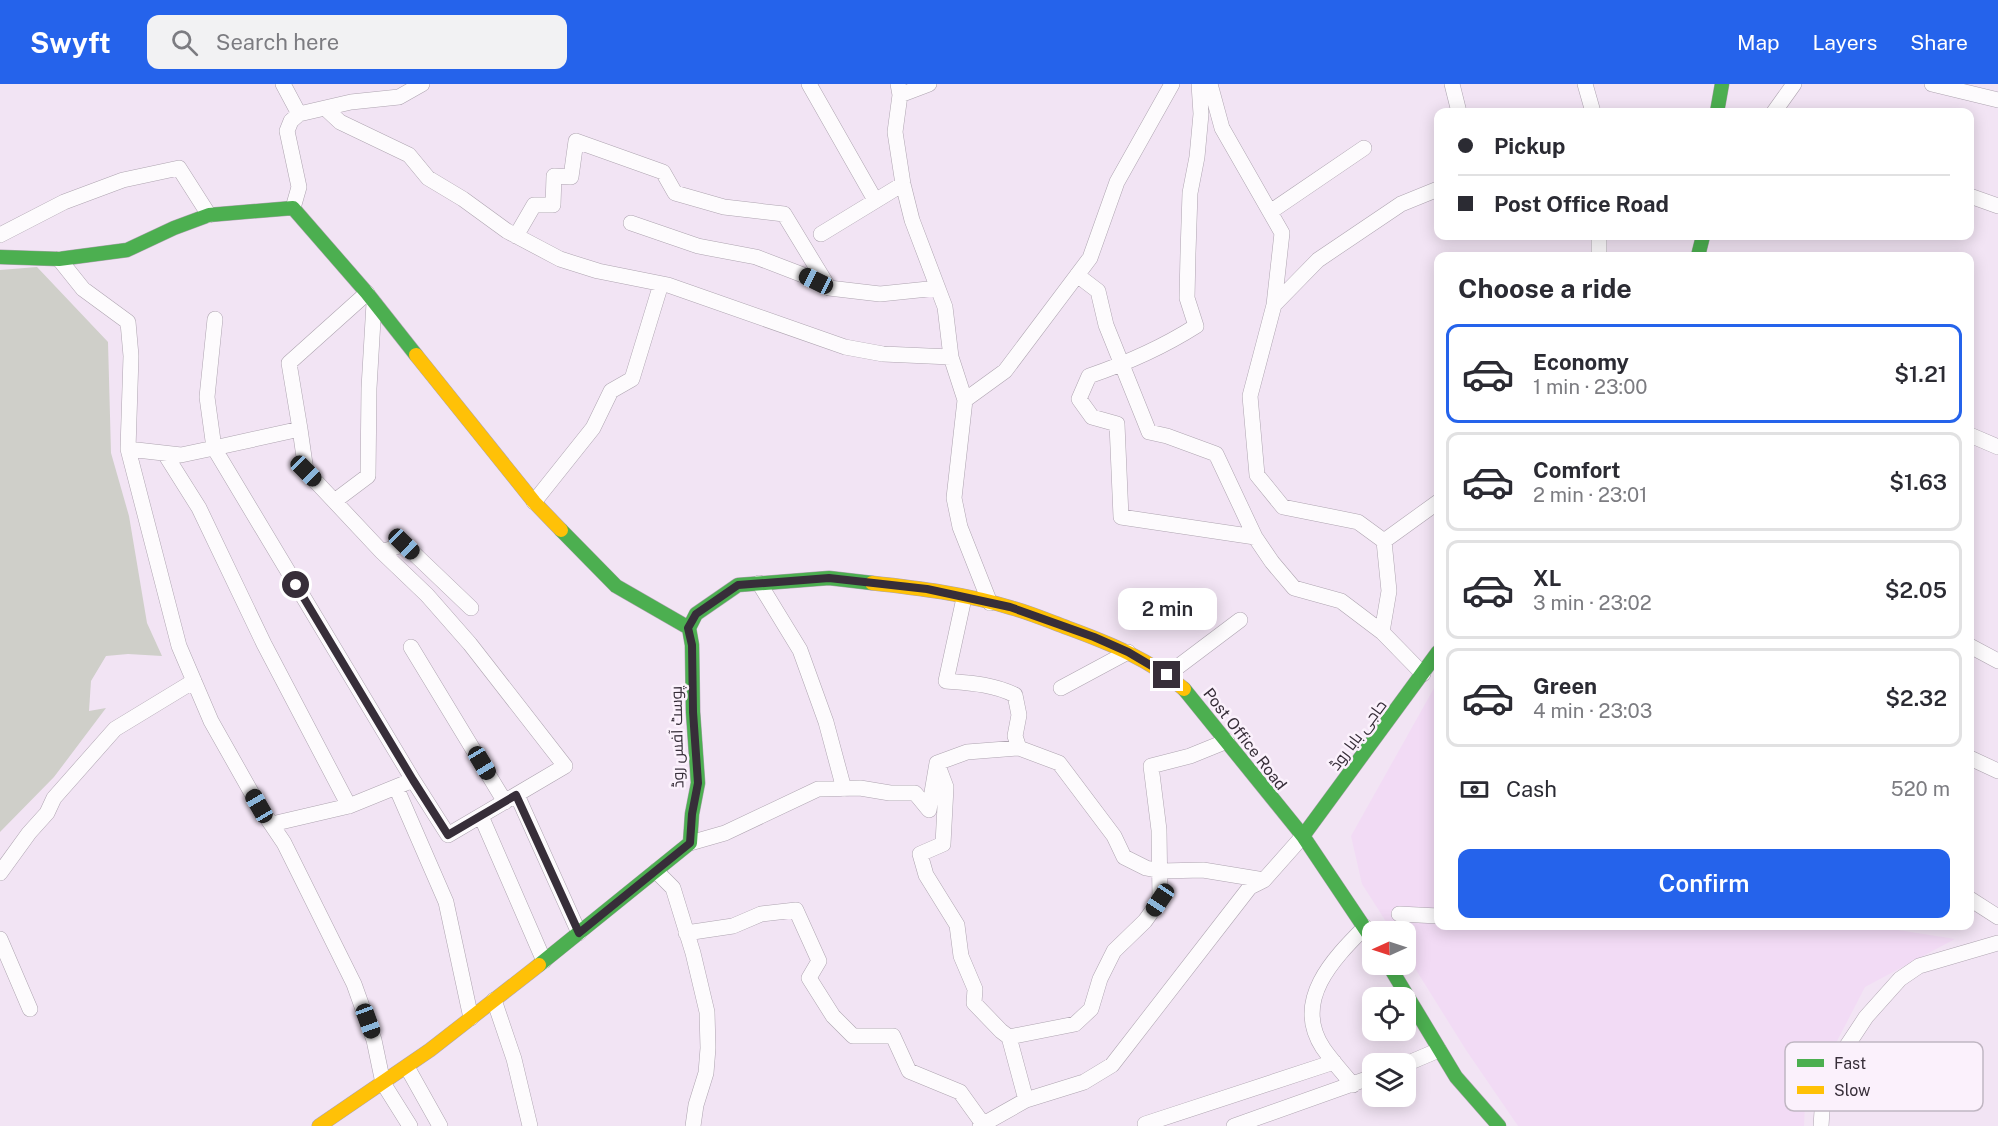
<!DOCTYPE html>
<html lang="en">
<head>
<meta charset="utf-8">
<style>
  :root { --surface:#fff; --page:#f2f2f3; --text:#2b2b33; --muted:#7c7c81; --line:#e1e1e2; --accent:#2563eb }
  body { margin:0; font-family:"Public Sans",Cairo,sans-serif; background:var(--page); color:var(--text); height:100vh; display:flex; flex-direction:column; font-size:22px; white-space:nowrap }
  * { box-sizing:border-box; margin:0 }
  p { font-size:20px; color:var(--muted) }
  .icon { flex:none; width:33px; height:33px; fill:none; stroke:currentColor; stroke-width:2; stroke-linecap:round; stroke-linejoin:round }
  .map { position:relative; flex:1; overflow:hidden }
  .drawer { position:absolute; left:1434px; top:168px; width:540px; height:678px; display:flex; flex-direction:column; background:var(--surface); border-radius:12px; box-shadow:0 3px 15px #0003 }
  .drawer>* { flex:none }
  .top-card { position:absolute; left:1434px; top:24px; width:540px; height:132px; border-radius:12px; box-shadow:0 3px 15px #0003; display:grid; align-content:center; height:132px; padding:0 24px; background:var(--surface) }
  .needle { width:39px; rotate:267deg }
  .buttons { position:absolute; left:1362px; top:837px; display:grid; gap:12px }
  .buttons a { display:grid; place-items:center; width:54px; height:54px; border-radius:12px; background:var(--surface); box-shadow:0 3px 15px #0003; font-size:30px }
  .end { position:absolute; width:27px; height:27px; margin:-14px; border:8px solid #372e39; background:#fff; box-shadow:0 0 0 3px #fff }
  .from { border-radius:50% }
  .bubble { position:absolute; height:42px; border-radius:12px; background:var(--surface); box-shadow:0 3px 15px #0003; font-size:20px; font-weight:600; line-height:42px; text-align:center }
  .car { position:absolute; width:18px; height:36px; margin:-18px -9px; border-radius:8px; box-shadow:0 0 4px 2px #0007; background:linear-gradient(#222 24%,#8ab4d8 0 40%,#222 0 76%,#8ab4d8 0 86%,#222 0) }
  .top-card b { display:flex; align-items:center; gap:21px; height:57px; font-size:22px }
  .top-card b+b { border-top:2px solid var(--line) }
  .top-card i { width:15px; height:15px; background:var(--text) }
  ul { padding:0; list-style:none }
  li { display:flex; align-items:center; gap:18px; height:99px; margin:0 12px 9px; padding:0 12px; border:3px solid var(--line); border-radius:12px }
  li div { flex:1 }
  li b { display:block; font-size:22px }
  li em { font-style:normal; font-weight:600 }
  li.active { border-color:var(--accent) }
  li>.icon { width:54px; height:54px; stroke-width:1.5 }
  h2 { padding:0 24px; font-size:27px; line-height:72px }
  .pay { display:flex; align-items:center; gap:15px; height:66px; padding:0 24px; font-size:22px }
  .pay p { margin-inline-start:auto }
  .cta { display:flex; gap:12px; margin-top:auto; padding:12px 24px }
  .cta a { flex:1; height:69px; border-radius:12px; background:var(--accent); color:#fff; font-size:24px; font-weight:600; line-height:69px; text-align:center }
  header { display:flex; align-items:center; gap:36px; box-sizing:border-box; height:84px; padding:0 30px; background:var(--accent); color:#fff }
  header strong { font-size:28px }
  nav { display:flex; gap:33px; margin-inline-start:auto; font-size:21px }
  .search { width:420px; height:54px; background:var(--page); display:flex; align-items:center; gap:15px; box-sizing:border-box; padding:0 21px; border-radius:12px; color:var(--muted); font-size:22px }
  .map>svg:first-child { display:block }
  .built { fill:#f2dbf5 }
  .green { fill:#cfcfc9 }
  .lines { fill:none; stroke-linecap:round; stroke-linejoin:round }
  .street-casing { stroke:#aea4b0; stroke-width:16 }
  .fast-casing { stroke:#aea4b0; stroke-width:15 }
  .slow-casing { stroke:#aea4b0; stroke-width:15 }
  .street { stroke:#fdfbfd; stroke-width:15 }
  .fast { stroke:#4caf50; stroke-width:14 }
  .slow { stroke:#ffc107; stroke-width:14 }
  .route { stroke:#372e39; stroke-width:8 }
  .labels { text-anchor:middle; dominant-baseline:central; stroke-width:5; stroke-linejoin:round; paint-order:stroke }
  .street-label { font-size:16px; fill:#372e39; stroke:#fbf1fc }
  .key { fill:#fbf1fc; stroke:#c0b6c2; stroke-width:1.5 }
  .key-label { font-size:16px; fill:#372e39 }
</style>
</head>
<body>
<header>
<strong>Swyft</strong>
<div class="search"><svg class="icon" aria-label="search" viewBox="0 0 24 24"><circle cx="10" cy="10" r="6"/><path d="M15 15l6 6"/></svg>Search here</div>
<nav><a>Map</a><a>Layers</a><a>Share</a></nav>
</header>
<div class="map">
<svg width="1998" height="1042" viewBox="0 0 1998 1042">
  <rect width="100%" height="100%" fill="#f2e4f4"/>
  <!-- built -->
  <path class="built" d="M1438 597V842H1873L1955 855 1865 903 1805 1019 1804 1042H1518L1466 966 1406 870V848L1392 847 1362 800 1351 752Z"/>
  <!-- green -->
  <path class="green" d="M37 183 108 258 111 369 129 432 147 539 162 572 128 570 106 572 91 597 89 627 106 624 54 693 0 748V186Z"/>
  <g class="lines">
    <!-- street casing -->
    <g class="street-casing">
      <path id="street" d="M283 0 299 30
        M809 0 875 116
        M898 0 900 11 895 48 903 100 912 136 945 223 951 273 965 316 954 414 960 443 990 519
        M1199 0 1201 30 1197 73 1190 109 1188 169 1187 214 1196 242C1163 263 1127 279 1089 292L1079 315 1092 333 1117 340 1121 433 1255 453
        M1210 0 1222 44 1282 149 1274 221 1250 312 1257 391 1283 423 1358 438 1384 457 1389 507 1382 548 1423 590
        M1452 0 1459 28
        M1585 0 1593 28
        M1932 0 1998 16
        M900 11 929 0
        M325 24 340 38 409 71 428 94 463 115 507 147 560 175 598 187 668 201 845 263 883 270 951 273
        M1774 28 1794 0
        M1970 112 1998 122
        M293 124 299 103 287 47 291 37 299 30 351 18 399 13 422 0
        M1270 128 1364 64
        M631 139 698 162 756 173 803 191 829 204
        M821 150 903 100
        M0 151 64 118 123 96 179 84 209 131
        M516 152 534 121H553L554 92 571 93 576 57 663 88 675 109 724 123 784 130 829 204 880 210 938 204
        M1599 172V152
        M59 175 83 205 128 238 131 272 128 365 179 562 211 637 259 722 284 759 354 900 374 956 383 999 410 1042
        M1077 191 1098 207 1106 241 1149 348 1167 352 1216 370 1255 453 1272 478 1294 504 1341 517 1382 548
        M1274 221 1318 176 1401 120 1438 105
        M215 235 207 313 214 364 300 345 306 387 382 468 427 511 470 560 565 682 448 751 413 696 349 722 272 740
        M965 316 1005 287 1090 174 1117 98 1172 0
        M300 345 289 279 367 209
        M1970 351 1998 363
        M128 365 181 371 214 364 413 696
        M165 370 199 424 264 560 349 722
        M336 416 368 392 369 304 374 219
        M534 418 593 344 611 307 632 295 661 200
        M1384 457 1438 418
        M382 468 404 460 471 524
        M759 499 800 566 826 638 844 705
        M964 514 946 597C970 599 993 600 1015 611L1019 631 1015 652 1019 664
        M1970 562 1998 577
        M411 563 505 718
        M1167 591 1240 536
        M1061 604 1128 568
        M1970 674 1998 687
        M937 679 946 703 943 760 920 770 926 791 957 841 961 872 975 905 974 919 1001 947 1009 953 1026 1016
        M396 703 446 818 471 934
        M517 711 579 849
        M481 732 544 877
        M690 759 725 749 818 705 860 704 890 709H915L929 726 937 679 967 668 1019 664 1059 679 1114 752 1124 773 1146 784 1161 787 1203 786 1264 796
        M656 787 673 804 693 869 707 928 708 964 706 989 696 1021 693 1042
        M0 789 29 749 47 729 54 714 115 645 194 597
        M1970 815 1998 833
        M1399 830 1438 832
        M686 849 733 842 761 830 796 826 819 877 809 894 833 932 853 952H893L909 987 960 1008 983 1040
        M0 855 30 925
        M494 916 514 975 530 1042
        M1009 953 1075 940 1091 925 1100 895 1114 867 1145 837 1160 816 1159 746 1151 682 1190 672 1227 657
        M1406 980 1439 966
        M407 983 440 1042
        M1353 1001C1343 989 1332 977 1323 964 1292 917 1333 875 1365 843
        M1145 1040 1334 978
        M980 1042 1026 1016 1084 998 1112 981 1250 803 1264 796 1303 752
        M1234 1042 1372 993
        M1821 1042 1822 1027 1829 989 1866 933 1900 895 1919 882 1998 859"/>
    </g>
    <!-- fast casing -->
    <g class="fast-casing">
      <path id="fast" d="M1717 28 1722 0
        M1698 172 1703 152
        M0 173 59 175 127 166 174 144 209 131 293 124 367 209 416 271
        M561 446 616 502 689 544
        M1184 605 1303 752 1372 855
        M1303 752 1438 568
        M1388 880 1456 993 1499 1042
        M539 881 690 759 692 730 698 699 693 628 692 561 689 544 696 530 738 501 829 494 872 499"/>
    </g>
    <!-- slow casing -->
    <g class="slow-casing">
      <path id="slow" d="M416 271 534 418 561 446
        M872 499C918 504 967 510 1012 524 1030 529 1049 537 1068 544 1109 559 1151 576 1184 605
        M319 1042 430 966 539 881"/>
    </g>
    <!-- street -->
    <use href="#street" class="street"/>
    <!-- fast -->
    <use href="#fast" class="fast"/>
    <!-- slow -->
    <use href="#slow" class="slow"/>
  </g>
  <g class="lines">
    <!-- route -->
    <path class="route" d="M296 501 413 696 448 751 516 711 579 849 690 759 692 730 698 699 693 628 692 561 688 544 696 530 738 501 829 494 927 505 1010 523 1094 553 1128 568 1167 591"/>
  </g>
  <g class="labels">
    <!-- street labels -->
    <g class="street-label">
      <text transform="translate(1358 651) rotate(-53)">حاجی بابا روڈ</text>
      <text transform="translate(677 653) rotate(-91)">پوسٹ آفس روڈ</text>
      <text transform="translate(1245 655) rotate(52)">Post Office Road</text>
    </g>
  </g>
  <!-- legend -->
  <rect x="1785" y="958" width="198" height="69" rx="9" class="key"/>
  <rect x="1797" y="975" width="27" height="8" fill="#4caf50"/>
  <rect x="1797" y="1002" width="27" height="8" fill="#ffc107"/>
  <g class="key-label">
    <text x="1834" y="985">Fast</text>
    <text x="1834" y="1012">Slow</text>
  </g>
</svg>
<div class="buttons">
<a><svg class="needle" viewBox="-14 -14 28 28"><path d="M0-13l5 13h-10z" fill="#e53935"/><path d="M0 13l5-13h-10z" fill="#7c7c81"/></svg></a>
<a><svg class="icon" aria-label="locate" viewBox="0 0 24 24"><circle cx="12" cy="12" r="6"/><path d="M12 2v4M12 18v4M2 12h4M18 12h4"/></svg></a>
<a><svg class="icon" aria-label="layers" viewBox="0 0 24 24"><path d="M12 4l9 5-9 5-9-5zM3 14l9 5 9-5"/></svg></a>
</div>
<i class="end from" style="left:296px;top:501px"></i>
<i class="end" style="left:1167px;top:591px"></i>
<div class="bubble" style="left:1118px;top:504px;width:99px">2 min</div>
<i class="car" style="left:816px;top:197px;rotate:296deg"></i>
<i class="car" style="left:306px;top:387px;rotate:135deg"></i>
<i class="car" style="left:404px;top:460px;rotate:134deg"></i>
<i class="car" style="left:482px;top:679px;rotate:149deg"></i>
<i class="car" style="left:259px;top:722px;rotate:330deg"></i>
<i class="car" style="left:1160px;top:816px;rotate:214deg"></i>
<i class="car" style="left:368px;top:937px;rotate:160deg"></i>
<div class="top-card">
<b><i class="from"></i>Pickup</b>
<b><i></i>Post Office Road</b>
</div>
<section class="drawer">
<h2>Choose a ride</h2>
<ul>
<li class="active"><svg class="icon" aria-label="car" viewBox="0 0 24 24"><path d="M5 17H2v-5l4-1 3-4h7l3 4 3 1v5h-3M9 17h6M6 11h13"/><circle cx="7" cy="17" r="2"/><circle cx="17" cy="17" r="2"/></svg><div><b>Economy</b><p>1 min · 23:00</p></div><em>$1.21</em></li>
<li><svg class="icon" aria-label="car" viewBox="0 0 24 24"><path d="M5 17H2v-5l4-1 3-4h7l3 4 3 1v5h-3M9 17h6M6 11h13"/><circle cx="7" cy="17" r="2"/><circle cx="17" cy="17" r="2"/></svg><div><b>Comfort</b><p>2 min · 23:01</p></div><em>$1.63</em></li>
<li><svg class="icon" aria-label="car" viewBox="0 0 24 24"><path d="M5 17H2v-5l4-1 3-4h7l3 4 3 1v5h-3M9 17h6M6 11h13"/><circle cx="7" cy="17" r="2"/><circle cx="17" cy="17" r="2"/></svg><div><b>XL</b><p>3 min · 23:02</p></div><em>$2.05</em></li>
<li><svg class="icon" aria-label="car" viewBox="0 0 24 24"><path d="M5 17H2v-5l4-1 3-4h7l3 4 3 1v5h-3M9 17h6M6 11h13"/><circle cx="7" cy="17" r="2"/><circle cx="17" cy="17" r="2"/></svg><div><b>Green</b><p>4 min · 23:03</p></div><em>$2.32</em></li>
</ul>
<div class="pay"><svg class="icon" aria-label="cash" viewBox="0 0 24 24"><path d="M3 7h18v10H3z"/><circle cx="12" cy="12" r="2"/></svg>Cash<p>520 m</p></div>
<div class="cta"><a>Confirm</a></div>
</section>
</div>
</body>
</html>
